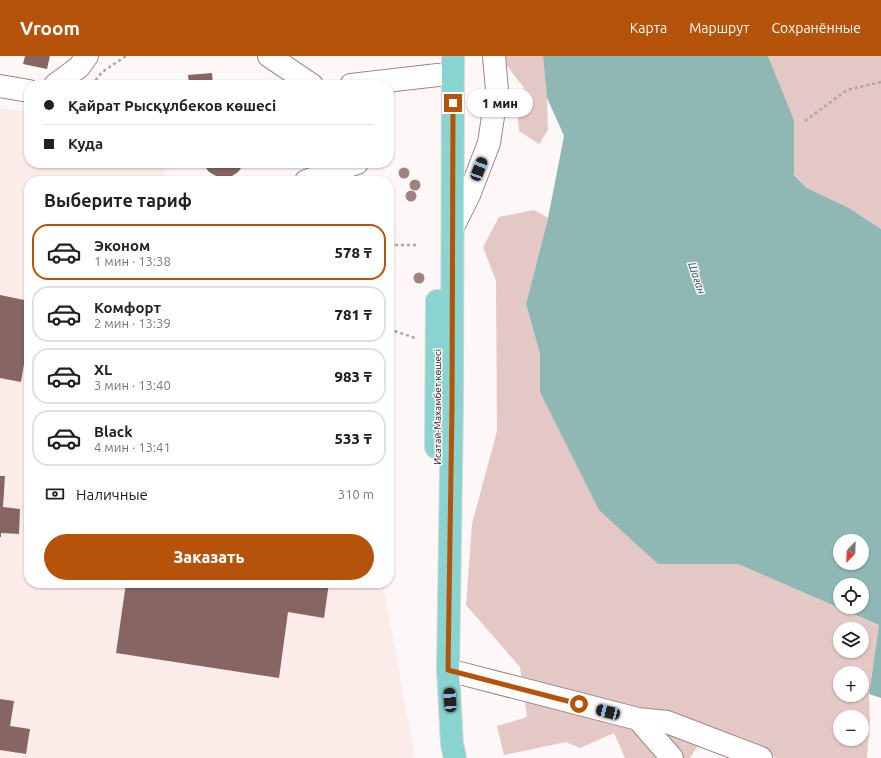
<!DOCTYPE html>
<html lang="ru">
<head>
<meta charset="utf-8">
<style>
  :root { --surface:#fff; --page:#f6f6f6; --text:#202124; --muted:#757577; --line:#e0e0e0; --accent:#b45309 }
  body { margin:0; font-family:Ubuntu,sans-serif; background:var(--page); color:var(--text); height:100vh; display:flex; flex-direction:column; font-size:15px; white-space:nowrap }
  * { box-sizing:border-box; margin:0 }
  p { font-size:13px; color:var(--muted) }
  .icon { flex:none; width:22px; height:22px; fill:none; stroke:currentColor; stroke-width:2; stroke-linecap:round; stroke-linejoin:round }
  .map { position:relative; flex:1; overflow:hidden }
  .panel { position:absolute; left:24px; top:120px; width:370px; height:412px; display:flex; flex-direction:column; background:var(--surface); border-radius:16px; box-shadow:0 1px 3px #0004 }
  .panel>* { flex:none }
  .hud { position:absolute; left:24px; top:24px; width:370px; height:88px; border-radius:16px; box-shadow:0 1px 3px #0004; display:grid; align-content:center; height:88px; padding:0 20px; background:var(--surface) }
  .needle { width:26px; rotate:203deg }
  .controls { position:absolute; left:833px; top:478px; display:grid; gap:8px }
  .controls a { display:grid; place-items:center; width:36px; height:36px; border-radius:50%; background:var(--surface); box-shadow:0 1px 3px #0004; font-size:20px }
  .end { position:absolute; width:18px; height:18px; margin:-9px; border:5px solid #b45309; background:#fff; box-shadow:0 0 0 2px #fff }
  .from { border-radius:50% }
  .bubble { position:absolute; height:28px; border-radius:14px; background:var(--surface); box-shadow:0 1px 3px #0004; font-size:13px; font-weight:800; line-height:28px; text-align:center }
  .car { position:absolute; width:12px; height:24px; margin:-12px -6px; border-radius:5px; box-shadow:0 0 3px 1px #0007; background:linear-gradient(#222 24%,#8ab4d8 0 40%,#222 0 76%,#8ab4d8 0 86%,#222 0) }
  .hud b { display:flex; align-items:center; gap:14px; height:38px; font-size:15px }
  .hud b+b { border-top:1px solid var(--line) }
  .hud i { width:10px; height:10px; background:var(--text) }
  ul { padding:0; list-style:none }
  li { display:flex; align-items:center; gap:12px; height:56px; margin:0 8px 6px; padding:0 12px; border:2px solid var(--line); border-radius:16px }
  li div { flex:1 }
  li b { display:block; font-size:15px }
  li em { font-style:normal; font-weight:800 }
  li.active { border-color:var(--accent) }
  li>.icon { width:36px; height:36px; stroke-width:1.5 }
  h2 { padding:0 20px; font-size:18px; line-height:48px }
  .pay { display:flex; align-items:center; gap:10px; height:44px; padding:0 20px; font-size:15px }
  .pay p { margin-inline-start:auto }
  .cta { display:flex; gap:8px; margin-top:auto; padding:8px 20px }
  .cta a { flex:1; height:46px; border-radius:24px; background:var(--accent); color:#fff; font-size:16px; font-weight:800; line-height:46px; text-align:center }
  header { display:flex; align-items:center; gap:24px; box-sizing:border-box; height:56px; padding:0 20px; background:var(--accent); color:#fff }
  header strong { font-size:19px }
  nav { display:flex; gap:22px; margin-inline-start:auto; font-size:14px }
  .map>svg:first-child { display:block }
  .built { fill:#fbecea }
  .green { fill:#e4c8c5; fill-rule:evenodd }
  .water { fill:#8fb7b3; fill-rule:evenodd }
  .building { fill:#866562 }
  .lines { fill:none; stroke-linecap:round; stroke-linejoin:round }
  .minor-casing { stroke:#9f8582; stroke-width:24 }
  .major-casing { stroke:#d7d5d5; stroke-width:24 }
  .path { stroke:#aba5a4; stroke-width:2.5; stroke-dasharray:3 3; stroke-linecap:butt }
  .minor { stroke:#fff; stroke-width:22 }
  .major { stroke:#89d4d0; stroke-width:22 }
  .tree { fill:#a08381 }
  .route { stroke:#b45309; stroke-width:5 }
  .labels { text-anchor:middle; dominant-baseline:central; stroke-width:3; stroke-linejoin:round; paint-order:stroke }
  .street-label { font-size:10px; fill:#201716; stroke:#fdf8f7 }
  .water-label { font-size:11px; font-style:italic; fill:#1c5551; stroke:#fdf8f7 }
</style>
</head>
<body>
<header>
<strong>Vroom</strong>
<nav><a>Карта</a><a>Маршрут</a><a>Сохранённые</a></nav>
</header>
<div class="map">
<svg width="881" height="702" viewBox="0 0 881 702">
  <rect width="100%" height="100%" fill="#fdf8f7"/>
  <!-- built -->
  <path class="built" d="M0 52 29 56V107H164L165 125H29V527H383L415 702H0Z"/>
  <!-- green -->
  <path class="green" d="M504 0H543L547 42 548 74 539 88 519 75 517 51 524 32 504 6Z
    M768 0H881V173L849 152 807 132 794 118V64Z
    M534 154 548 162 526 248 540 298V336L658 508H738L879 569 869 638 870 665 867 702H776L707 675 690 702H625L614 677 580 692 566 686 504 699 497 670 527 661 520 611 466 549 472 468 497 375 496 225 483 191 499 161ZM840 573H862V595H840ZM840 617H862V639H840ZM840 661H862V683H840Z"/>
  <!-- water -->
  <path class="water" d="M543 0H768L794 64V119L807 132 849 152 881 173V642L869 638 879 569 738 508H658L599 454 540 336V298L526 248 548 162 564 80 547 42ZM840 485H862V507H840ZM840 529H862V551H840Z"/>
  <!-- building -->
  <path class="building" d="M25 0H50L47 13 23 8Z
    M212 17 213 29H189L188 19Z
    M202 107H245L238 116 232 120 224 121 216 120 209 116Z
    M0 239 29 245V278L21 326 0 322Z
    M0 420H5L3 451 20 453 19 478 1 477V481H0Z
    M126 527H329L324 562 288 556 279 622 116 597Z
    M0 643 14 645 10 670 30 673 26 698 0 694Z"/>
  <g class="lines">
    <!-- minor casing -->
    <g class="minor-casing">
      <path id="minor" d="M269 0 312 29
        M55 29 79 11 87 0
        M351 29 438 19
        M0 30 29 35
        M306 125 357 107
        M453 171 469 139 489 87 497 34 494 0
        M448 614 638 663 672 702
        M638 663 667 666 761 702"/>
    </g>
    <!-- major casing -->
    <g class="major-casing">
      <path id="major" d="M453 0 452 349 448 614 452 688 455 702
        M436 391 437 245"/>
    </g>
    <!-- path -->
    <path class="path" d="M92 29 102 16 126 0
      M805 65 847 34 881 26
      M389 189H418
      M389 273 415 282"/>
    <!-- minor -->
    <use href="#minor" class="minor"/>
    <!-- major -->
    <use href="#major" class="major"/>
  </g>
  <!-- trees -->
  <g class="tree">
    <circle cx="404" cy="117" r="5.5"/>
    <circle cx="415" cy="129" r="5.5"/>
    <circle cx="411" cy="140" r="5.5"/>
    <circle cx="419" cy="222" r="5.5"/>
  </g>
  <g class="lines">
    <!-- route -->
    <path class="route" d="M453 47 452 349 448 614 579 648"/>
  </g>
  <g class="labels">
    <!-- street labels -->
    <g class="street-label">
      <text transform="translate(437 351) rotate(-90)">Исатай-Махамбет көшесі</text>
    </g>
    <!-- water labels -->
    <g class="water-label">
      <text transform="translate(697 222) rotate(71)">Шаған</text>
    </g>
  </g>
</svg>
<div class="controls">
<a><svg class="needle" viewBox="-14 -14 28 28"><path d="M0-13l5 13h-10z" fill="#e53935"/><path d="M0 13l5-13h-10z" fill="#757577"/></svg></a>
<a><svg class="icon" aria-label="locate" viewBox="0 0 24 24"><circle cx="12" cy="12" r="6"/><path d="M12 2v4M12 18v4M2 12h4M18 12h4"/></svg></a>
<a><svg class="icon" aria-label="layers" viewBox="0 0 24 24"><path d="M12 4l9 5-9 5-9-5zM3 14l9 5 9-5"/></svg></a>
<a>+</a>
<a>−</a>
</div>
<i class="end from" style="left:579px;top:648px"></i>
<i class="end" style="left:453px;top:47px"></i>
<div class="bubble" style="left:467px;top:33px;width:66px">1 мин</div>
<i class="car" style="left:479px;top:113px;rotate:21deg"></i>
<i class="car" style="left:450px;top:644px;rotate:356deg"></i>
<i class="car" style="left:608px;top:656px;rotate:284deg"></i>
<div class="hud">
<b><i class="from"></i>Қайрат Рысқұлбеков көшесі</b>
<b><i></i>Куда</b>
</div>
<section class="panel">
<h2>Выберите тариф</h2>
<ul>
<li class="active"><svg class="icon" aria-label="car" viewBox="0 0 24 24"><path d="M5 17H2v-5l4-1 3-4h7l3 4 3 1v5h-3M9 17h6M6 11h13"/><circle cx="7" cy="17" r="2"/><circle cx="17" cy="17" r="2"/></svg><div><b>Эконом</b><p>1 мин · 13:38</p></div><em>578 ₸</em></li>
<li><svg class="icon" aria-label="car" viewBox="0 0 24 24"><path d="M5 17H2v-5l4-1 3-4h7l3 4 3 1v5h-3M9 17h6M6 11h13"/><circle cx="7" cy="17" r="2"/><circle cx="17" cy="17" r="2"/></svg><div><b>Комфорт</b><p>2 мин · 13:39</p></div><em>781 ₸</em></li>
<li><svg class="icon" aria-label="car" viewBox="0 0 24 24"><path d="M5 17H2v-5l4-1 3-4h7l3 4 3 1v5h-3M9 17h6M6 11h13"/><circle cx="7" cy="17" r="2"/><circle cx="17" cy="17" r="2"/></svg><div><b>XL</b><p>3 мин · 13:40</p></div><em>983 ₸</em></li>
<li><svg class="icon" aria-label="car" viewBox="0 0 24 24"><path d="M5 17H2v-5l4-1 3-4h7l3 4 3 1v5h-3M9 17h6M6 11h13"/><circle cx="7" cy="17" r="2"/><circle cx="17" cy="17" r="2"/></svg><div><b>Black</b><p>4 мин · 13:41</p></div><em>533 ₸</em></li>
</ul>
<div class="pay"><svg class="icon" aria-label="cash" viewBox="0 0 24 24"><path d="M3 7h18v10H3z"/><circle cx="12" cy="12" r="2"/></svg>Наличные<p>310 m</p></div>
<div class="cta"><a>Заказать</a></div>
</section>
</div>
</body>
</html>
